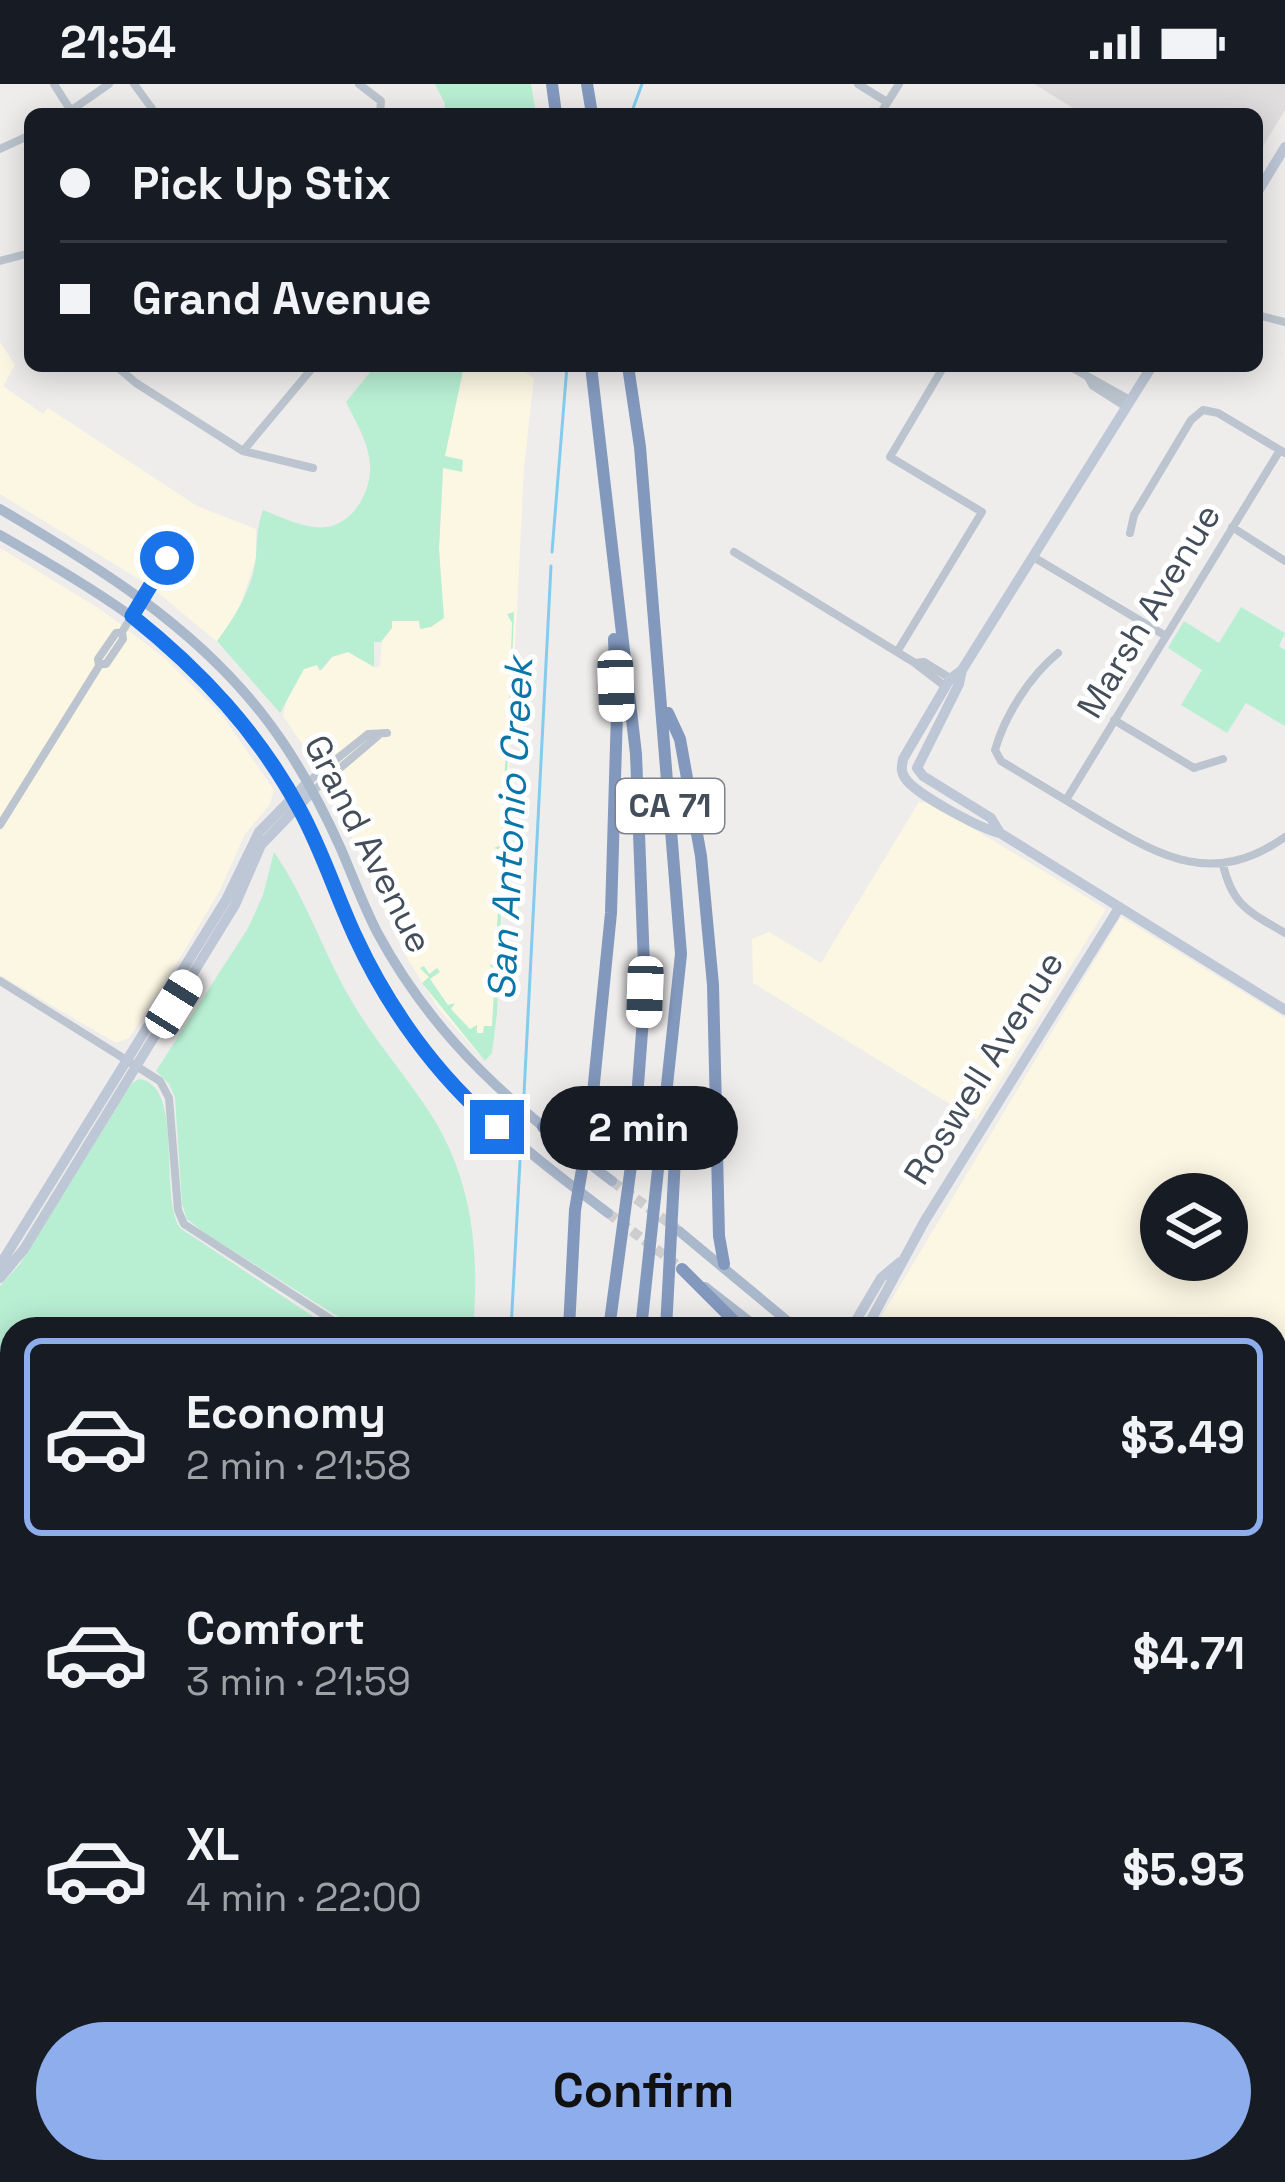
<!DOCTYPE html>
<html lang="en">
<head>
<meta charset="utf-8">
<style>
  :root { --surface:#171b24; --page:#20242c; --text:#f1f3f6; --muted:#9ea1a6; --line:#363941; --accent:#8eadec }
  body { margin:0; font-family:"Space Grotesk",sans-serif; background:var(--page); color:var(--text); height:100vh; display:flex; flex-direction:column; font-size:45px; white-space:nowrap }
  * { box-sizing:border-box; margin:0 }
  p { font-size:39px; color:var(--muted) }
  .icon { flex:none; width:66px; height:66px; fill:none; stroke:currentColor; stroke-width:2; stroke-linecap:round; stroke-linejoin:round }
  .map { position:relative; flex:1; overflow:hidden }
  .details { position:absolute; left:0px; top:1233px; width:1287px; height:867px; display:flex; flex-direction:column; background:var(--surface); border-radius:36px 36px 0 0; box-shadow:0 6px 30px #0003 }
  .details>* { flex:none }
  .guide { position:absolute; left:24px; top:24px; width:1239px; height:264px; border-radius:18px; box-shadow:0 6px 30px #0003; display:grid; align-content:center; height:264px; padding:0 36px; background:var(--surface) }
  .controls { position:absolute; left:1140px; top:1089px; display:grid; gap:24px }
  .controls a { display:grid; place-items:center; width:108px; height:108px; border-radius:50%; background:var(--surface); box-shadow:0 6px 30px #0003; font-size:60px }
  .end { position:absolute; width:54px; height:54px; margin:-27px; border:15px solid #1a73e8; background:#fff; box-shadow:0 0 0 6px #fff }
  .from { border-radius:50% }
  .bubble { position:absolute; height:84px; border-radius:42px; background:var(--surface); box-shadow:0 6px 30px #0003; font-size:39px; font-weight:800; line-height:84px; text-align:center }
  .car { position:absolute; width:36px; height:72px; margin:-36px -18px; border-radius:15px; box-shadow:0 0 9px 3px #0007; background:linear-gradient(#fff 24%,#345 0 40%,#fff 0 76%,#345 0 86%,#fff 0) }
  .guide b { display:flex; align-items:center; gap:42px; height:114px; font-size:45px }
  .guide b+b { border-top:3px solid var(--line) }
  .guide i { width:30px; height:30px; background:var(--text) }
  ul { padding:21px 0 0; list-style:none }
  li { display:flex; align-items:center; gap:36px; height:198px; margin:0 24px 18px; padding:0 12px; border:6px solid transparent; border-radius:18px }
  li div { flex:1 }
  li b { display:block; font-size:45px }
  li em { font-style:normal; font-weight:800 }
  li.selected { border-color:var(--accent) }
  li>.icon { width:108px; height:108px; stroke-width:1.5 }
  .cta { display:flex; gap:24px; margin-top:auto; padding:24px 36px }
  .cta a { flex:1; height:138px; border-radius:72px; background:var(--accent); color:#111; font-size:48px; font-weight:800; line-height:138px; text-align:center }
  .status { display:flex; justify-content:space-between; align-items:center; height:84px; padding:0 60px; background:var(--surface); direction:ltr }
  .status svg { height:33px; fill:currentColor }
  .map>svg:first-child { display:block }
  .commercial { fill:#fcf7e3; fill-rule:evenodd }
  .education { fill:#e0ddde }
  .green { fill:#b8efd3 }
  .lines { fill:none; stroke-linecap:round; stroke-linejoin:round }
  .stream { stroke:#83cced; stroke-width:3 }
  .primary-tunnel { stroke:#cdcccf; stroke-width:10; stroke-dasharray:10 5; stroke-linecap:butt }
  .street { stroke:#bcc5cf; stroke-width:8 }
  .secondary { stroke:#bec7d6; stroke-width:10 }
  .primary { stroke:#aab8cc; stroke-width:10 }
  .highway { stroke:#8298bd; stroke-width:12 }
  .route { stroke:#1a73e8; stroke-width:15 }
  .labels { text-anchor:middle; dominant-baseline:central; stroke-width:10; stroke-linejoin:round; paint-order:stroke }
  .shield { fill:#fff; stroke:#7c828c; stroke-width:3 }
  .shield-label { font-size:33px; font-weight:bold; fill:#444d5a }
  .street-label { font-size:36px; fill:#444d5a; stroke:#fff }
  .water-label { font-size:39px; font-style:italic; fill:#0976a8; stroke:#fff }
</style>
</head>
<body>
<div class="status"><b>21:54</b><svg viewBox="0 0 49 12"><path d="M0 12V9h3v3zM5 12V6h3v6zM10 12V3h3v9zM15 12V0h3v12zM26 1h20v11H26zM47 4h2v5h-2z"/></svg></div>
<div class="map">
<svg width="1285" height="2098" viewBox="0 0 1285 2098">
  <rect width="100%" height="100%" fill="#efecec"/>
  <!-- commercial -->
  <path class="commercial" d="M0 258 15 281 3 302 43 330 48 324 197 422 256 445V474L239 525 217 558 150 502 0 410Z
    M461 282H516L534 294 524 383 497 930 492 969 485 977 438 924 403 867 326 695 283 632 286 617 304 585 318 581 319 586 323 585 332 573 348 568 376 584 380 582 382 554 391 544V537L442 533 439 465 444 372Z
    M0 464 103 527 167 576 222 631 274 706 270 720 245 750 220 806 174 884 129 954 116 959 0 891Z
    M919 718 931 719 1106 825 976 1036 753 899 752 855 769 848 821 879Z
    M1121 833 1285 934V1993L1275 2009V1245H874ZM1161 1110H1227V1176H1161Z
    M595 2088H1156L1172 2098H595Z"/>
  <!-- education -->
  <path class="education" d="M1034 0H1285V26L1257 72V30H1083Z"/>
  <!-- green -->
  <path class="green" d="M435 0H531L536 30H443L445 20Z
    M375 282H464L445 372 463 376 462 388 443 384 439 465 444 534 431 543 420 545 419 537H392V544L381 558H374V583L348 568 332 573 320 587 317 581 304 585 280 629 217 557C234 535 254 502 256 472 257 456 257 443 263 426 281 433 307 446 327 443 342 441 356 428 362 415 381 379 363 352 346 318Z
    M515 506 497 930 492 969 485 977 422 899 429 893 420 884 424 882 429 890 437 884 440 888 430 895 448 921 455 919 451 925 470 945 477 941V949H483L484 942H492L495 886 489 881 495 880 498 826 492 825V820L499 819 501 766 494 764 501 761 506 661 500 658 508 650 512 539 507 530 514 528Z
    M1241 523 1285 549 1279 562 1285 566V642L1246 619 1227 649 1181 621 1202 586 1168 564 1184 537 1219 559Z
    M274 768C306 814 323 868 351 916 373 954 402 987 426 1023 472 1090 480 1166 473 1245H358L206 1150 187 1135 182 1120 175 1014 169 1000 156 987 248 844 263 811Z
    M139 995C185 1001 158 1109 180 1144L332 1245H12V2088H452V2098H0V1202L20 1180 131 1000Z"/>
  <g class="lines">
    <!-- stream -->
    <path class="stream" d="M631 30 642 0
      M552 468 567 282
      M524 1010 551 482
      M511 1245 520 1077
      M468 2098V2088"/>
    <!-- primary-tunnel -->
    <path class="primary-tunnel" d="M612 1097 677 1145
      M608 1129 677 1181"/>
    <!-- street -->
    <path class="street" d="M54 0 71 27
      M134 0 156 30
      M359 0 381 17 380 30
      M858 0 887 18
      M66 30 109 0
      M880 30 899 0
      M0 65 30 51
      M0 177 30 169
      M1257 231 1285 238
      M116 282 136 299 243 367 313 384
      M1069 282 1130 316
      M1089 295 1093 302 1126 323
      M243 367 314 282
      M1232 443 1285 477
      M1130 449 1134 431 1191 336 1203 326 1218 329 1285 369
      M734 468 915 579 924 578 953 596
      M1035 474 1166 552
      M897 568 982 428 890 373 944 282
      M1058 569C1030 592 1005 631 995 666L1001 677C1033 696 1065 716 1097 735 1163 774 1214 803 1285 753
      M101 580H106L123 555 122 548 167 474
      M916 580 946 603
      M1114 636 1194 684 1223 675
      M308 698 368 650 387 649
      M313 707 379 651
      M1066 716 1280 366
      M0 741 99 582 98 575 116 549 122 548
      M1223 781C1233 823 1250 828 1285 849
      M0 897 160 997 169 1014 178 1126 184 1140 346 1245
      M204 2098 205 2088"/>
    <!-- secondary -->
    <path class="secondary" d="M1257 109 1285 63
      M1152 282 962 586 950 595 903 675C902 683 900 686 905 694 915 710 981 745 1000 749L1285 926
      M962 586 959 600 917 684 923 692 991 734 1000 749
      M0 1181 226 816 259 748 308 698
      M0 1194 24 1165 235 821 261 761 313 707
      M851 1245 881 1194 900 1178
      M866 1245 924 1138 1119 824
      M1275 2032 1285 2016
      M1275 2061 1285 2045
      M1252 2098 1258 2088"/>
    <!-- primary -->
    <path class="primary" d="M0 425C97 482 193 541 263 631 295 672 320 718 341 765 353 793 363 821 377 848 436 958 515 1023 612 1097
      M0 451C88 501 175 552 238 632 264 666 289 702 307 740 332 792 350 848 378 898 434 996 520 1063 608 1129
      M679 1147 797 1245
      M705 1203 759 1245
      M1185 2088 1203 2098
      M1225 2088 1241 2098"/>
    <!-- highway -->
    <path class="highway" d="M552 0 556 30
      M587 0 592 30
      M591 282 636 670 645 908 633 1067 609 1245
      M628 282 640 363 681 870 641 1245
      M668 629 680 655 701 772 713 901 719 1152 724 1180
      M543 1043 572 1038 590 1016
      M682 1185 742 1245
      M569 1245 575 1126 590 1039 611 829 617 628 614 555
      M666 1245 676 1055 670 1033
      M527 2098V2088
      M559 2098V2088"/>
  </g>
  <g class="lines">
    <!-- route -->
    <path class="route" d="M167 474 132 532C201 587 258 648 300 726 322 766 336 811 355 852 388 924 437 992 497 1043"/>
  </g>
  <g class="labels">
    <!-- shield labels -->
    <rect class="shield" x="616" y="695" width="108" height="54" rx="9"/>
    <g class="shield-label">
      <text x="670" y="722">CA 71</text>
    </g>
    <!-- street labels -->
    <g class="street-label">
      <text transform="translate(1149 527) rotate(-59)">Marsh Avenue</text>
      <text transform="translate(368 760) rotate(63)">Grand Avenue</text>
      <text transform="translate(984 984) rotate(-58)">Roswell Avenue</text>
    </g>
    <!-- water labels -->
    <g class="water-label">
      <text transform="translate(510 745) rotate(-87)">San Antonio Creek</text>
    </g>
  </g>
</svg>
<div class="controls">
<a><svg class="icon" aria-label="layers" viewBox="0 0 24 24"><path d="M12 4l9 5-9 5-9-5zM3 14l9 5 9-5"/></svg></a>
</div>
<i class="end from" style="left:167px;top:474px"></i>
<i class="end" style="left:497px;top:1043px"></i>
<div class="bubble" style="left:540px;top:1002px;width:198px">2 min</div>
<i class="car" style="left:616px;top:602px;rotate:178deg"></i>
<i class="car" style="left:645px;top:908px;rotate:182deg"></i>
<i class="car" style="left:174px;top:920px;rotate:32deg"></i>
<div class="guide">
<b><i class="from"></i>Pick Up Stix</b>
<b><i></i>Grand Avenue</b>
</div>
<section class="details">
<ul>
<li class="selected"><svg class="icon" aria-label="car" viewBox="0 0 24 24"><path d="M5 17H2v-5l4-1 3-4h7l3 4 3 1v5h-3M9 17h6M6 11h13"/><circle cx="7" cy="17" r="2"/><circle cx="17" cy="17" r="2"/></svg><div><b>Economy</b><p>2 min · 21:58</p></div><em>$3.49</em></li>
<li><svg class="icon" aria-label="car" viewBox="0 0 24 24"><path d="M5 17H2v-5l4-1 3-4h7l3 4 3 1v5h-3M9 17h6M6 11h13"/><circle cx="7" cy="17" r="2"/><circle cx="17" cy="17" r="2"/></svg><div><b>Comfort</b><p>3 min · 21:59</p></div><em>$4.71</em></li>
<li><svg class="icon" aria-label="car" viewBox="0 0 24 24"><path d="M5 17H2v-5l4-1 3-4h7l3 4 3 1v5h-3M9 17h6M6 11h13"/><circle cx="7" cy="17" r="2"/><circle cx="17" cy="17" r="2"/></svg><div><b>XL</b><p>4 min · 22:00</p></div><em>$5.93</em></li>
</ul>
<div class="cta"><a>Confirm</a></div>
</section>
</div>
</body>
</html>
